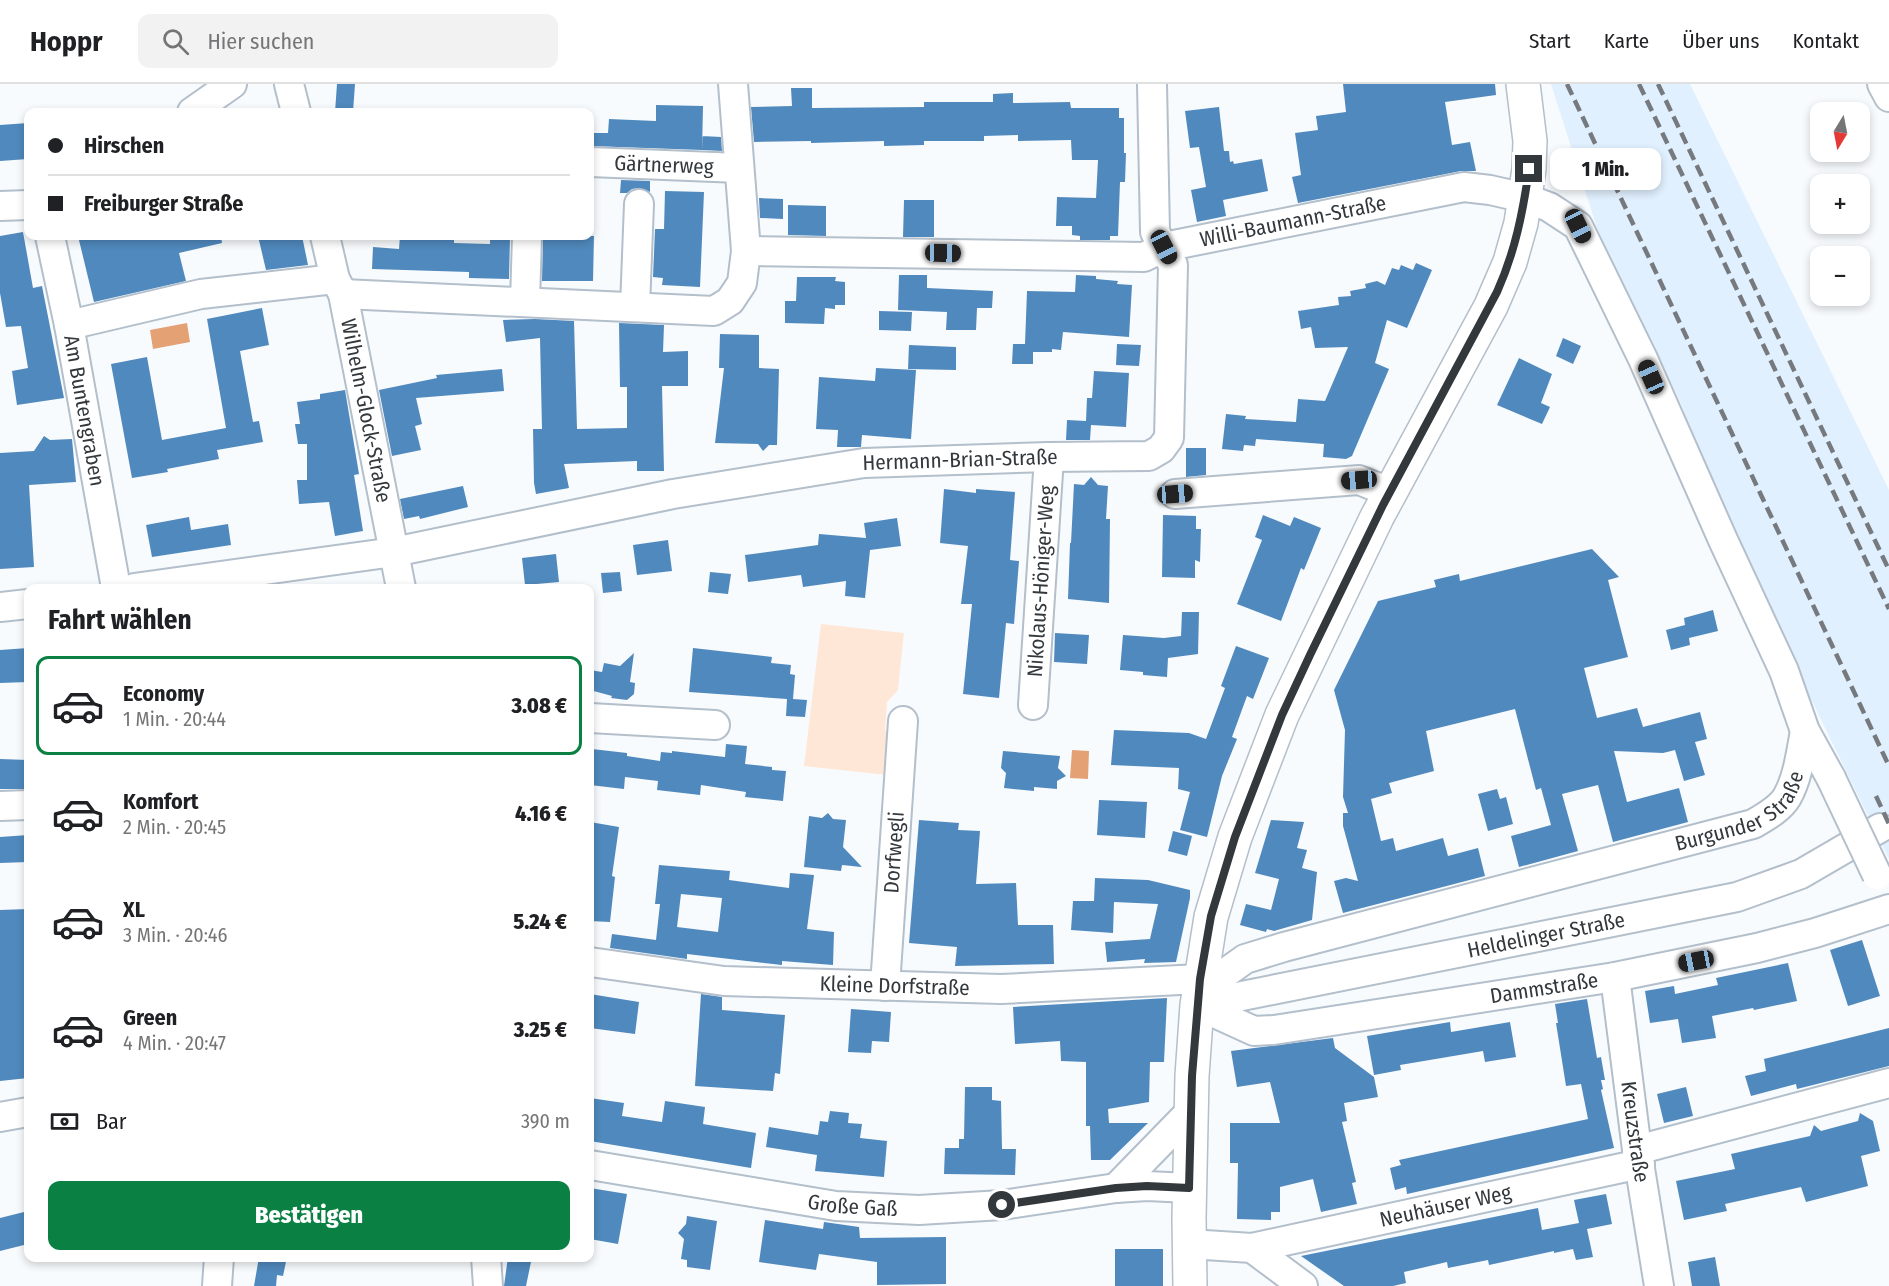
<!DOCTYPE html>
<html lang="de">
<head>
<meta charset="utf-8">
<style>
  :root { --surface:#fff; --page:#f2f2f2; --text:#202124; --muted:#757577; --line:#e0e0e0; --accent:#0b8043 }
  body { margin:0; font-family:"Fira Sans Condensed",sans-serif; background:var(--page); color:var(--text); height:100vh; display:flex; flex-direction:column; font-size:22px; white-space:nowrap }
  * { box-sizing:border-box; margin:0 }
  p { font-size:20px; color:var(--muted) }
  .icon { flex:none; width:33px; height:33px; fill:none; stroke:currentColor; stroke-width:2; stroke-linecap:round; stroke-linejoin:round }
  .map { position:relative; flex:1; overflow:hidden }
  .drawer { position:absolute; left:24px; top:500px; width:570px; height:678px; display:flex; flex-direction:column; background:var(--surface); border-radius:12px; box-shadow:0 3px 9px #0003 }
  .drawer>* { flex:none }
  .top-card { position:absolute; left:24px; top:24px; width:570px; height:132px; border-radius:12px; box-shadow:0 3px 9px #0003; display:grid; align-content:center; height:132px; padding:0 24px; background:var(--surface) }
  .needle { width:39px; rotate:190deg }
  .tools { position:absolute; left:1810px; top:18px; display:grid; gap:12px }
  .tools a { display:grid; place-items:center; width:60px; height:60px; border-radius:12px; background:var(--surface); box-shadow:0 3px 9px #0003; font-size:30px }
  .end { position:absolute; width:27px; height:27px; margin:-14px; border:8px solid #33383c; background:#fff; box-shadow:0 0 0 3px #fff }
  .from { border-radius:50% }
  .bubble { position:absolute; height:42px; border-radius:12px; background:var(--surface); box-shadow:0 3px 9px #0003; font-size:20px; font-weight:800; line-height:42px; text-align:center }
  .car { position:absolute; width:18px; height:36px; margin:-18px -9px; border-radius:8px; box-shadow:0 0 4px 2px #0007; background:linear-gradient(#222 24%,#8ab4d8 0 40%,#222 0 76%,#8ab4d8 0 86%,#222 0) }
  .top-card b { display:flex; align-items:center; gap:21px; height:57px; font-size:22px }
  .top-card b+b { border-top:2px solid var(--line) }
  .top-card i { width:15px; height:15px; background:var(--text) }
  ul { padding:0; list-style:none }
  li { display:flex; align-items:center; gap:18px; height:99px; margin:0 12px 9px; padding:0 12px; border:3px solid transparent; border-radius:12px }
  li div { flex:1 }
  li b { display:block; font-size:22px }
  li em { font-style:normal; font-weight:800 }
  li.selected { border-color:var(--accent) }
  li>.icon { width:54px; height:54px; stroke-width:1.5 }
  h2 { padding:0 24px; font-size:27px; line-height:72px }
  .pay { display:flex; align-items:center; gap:15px; height:66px; padding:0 24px; font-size:22px }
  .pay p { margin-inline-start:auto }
  .action { display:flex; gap:12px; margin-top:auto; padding:12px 24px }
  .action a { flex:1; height:69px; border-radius:12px; background:var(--accent); color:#fff; font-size:24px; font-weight:800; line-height:69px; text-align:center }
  header { display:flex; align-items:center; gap:36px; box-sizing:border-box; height:84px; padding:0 30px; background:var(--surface); border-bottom:2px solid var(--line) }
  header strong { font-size:28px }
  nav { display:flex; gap:33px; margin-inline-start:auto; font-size:21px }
  .search { width:420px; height:54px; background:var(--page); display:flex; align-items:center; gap:15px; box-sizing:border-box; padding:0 21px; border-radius:12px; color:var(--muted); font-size:22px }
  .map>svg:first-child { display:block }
  .built { fill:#e1f0fe }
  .green { fill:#ffe7d8 }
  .water { fill:#e4a174 }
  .building { fill:#5089bd; fill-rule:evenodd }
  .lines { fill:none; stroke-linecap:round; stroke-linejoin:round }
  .minor-casing { stroke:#b3bfcb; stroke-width:32 }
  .major-casing { stroke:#b3bfcb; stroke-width:36 }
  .minor { stroke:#fff; stroke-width:28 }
  .major { stroke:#fff; stroke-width:33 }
  .rail { stroke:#767a7e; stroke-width:4.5; stroke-dasharray:12 6; stroke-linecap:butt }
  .minor-bridge-casing { stroke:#b3bfcb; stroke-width:32; stroke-linecap:butt }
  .minor-bridge { stroke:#fff; stroke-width:28 }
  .route { stroke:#33383c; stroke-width:8 }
  .labels { text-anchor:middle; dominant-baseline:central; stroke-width:4.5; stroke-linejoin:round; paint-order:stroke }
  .street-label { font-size:21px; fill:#33383c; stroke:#f8fbfd }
</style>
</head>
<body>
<header>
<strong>Hoppr</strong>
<div class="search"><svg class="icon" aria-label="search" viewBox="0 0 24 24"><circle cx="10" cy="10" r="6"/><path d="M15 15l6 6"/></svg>Hier suchen</div>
<nav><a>Start</a><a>Karte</a><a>Über uns</a><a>Kontakt</a></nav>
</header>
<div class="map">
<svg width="1889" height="1202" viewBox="0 0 1889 1202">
  <rect width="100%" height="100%" fill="#f8fbfd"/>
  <!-- built -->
  <path class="built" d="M1551 0H1690L1889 406V775L1703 394 1683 324 1597 144Z"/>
  <!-- green -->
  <path class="green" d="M821 540 904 549 898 606 887 618 885 646 898 664 896 692 804 682Z"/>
  <!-- water -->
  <path class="water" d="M187 239 190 258 153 265 150 246Z
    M1072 666 1089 667 1088 695 1070 694Z"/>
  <!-- building -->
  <path class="building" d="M337 0H355L353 28H335Z
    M1343 0H1495L1496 11 1445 18 1452 61 1470 58 1476 87H1461L1298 119 1292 93 1301 91 1295 49 1318 46 1316 32 1346 28Z
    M791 4H812V24L924 23V18H993V10L1013 9V19L1070 18 1071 24H1119V34H1124V69H1126L1125 98H1120L1118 152H1110V156H1080V152L1072 151V142H1056L1057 113 1096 114 1098 76H1072L1071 56 1018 57V51L984 52V57H924V61L884 62V57L811 59V57L754 58 751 23 792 22Z
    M656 21 703 22 702 66 590 62V49H608L609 35 656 37Z
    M1219 23 1224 67H1229L1230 78 1233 77 1234 80 1262 75 1268 107 1223 116 1226 132 1197 138 1191 106 1206 103 1199 63 1190 64 1185 27Z
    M28 39V75L0 77V41Z
    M702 52 721 53 722 67 702 66Z
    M621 96 650 97V108L639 104 632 105 627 109H620Z
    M665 107 704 108 700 203 662 201 663 194 653 193 655 145H664Z
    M759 114 783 115V135L760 134Z
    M904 116H934V153H903Z
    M788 121 826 122V152L788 151Z
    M23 148 33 204 42 202 64 314 17 321 12 287 28 284 21 242 6 243 0 209V152Z
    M78 152H221L222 159 179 169 186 197 94 218Z
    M258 152H302L308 181 266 186Z
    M400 152H454V159L490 160V154H510L509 195 469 194V188L372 185 373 163 399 165Z
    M543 152H594L593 197H542Z
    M1416 179 1432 186 1407 244 1387 236 1375 279 1389 285 1352 372 1346 375 1323 373 1324 360 1256 355 1255 362 1244 361 1243 367 1222 365 1226 330 1246 332 1245 335 1296 338 1298 315 1325 317 1348 263 1315 264 1311 243 1301 245 1298 227 1339 221 1338 213 1351 212 1350 207 1366 204 1365 200 1377 197 1385 201 1392 184 1399 186 1401 181 1413 186Z
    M899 191H927V204L993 207 992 224H977L976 246H946L947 228 898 226Z
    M1076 191 1096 192V195L1118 197 1117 200 1132 201 1129 253 1063 248 1061 266 1052 265V268H1033V280H1012L1013 260H1025L1027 207 1075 208Z
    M797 193H836L835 197 845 198V221H835V225L825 224 824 240 785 239V217H796Z
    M262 224 269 261 240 267 253 338 259 337 263 358 217 366 219 375 167 385 168 388 132 394 111 280 147 273 162 356 226 344 207 235Z
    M879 227 912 228 911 247 879 246Z
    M535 235 574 237 577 345 627 344V303H620L619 239 664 241 663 268 688 267V302H662L664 387H637V377L564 380 569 404 536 410 534 399 533 345H542L540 254 506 258 503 236Z
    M720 250 759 251V284L779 285 777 361H769L763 367 758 360 715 359 724 284H719Z
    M1563 254 1581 262 1573 280 1556 272Z
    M1117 260 1141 261 1139 282 1116 281Z
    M909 261 956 263V286L908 285Z
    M1519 274 1552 290 1541 319 1550 323 1542 340 1497 321Z
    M876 284 916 286 911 355 862 351 861 363H837L838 346 816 345 819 293 875 297Z
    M502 285 504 307 416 314 422 340 415 342 421 366 392 372 379 306 437 294 436 291Z
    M1094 287 1129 289 1126 343 1091 341 1090 356H1066L1067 336 1086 337 1087 314H1092Z
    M345 306 359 390 354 391 363 447 335 452 329 418 299 420 297 396H307V360H298L295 340H300L297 318 320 315V310Z
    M44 352 50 356 72 355 76 398 29 401 34 483 0 485V369L34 367Z
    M1186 364H1206V391L1186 393Z
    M1091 393 1098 401 1108 402 1106 435H1110L1109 519 1068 515 1070 459H1071L1074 400 1084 401Z
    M463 402 468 423 420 435 419 432 404 435 400 415Z
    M944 405 976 409V405L1015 408 1010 476 1019 477 1014 540 1006 539 999 614 963 610 972 520H961L968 462 940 459Z
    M1163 431 1196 432V445H1201L1200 478 1195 476V494L1162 493Z
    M1263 431 1290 442 1294 433 1321 444 1304 486 1301 484 1281 537 1237 520 1262 456 1255 453Z
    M189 433 191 446 228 440 231 461 152 473 146 441Z
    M897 434 901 462 870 466 865 514 845 512 846 497 803 503 801 491 748 498 745 471 818 461 819 450 866 454 864 439Z
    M668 456 672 487 637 491 633 461Z
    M1592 465 1619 493 1608 496 1628 573 1584 584 1597 634 1637 624 1643 643 1700 628 1707 655 1695 658 1705 691 1684 697 1675 666 1663 669 1614 667 1627 718 1679 704 1688 738 1613 758 1598 701 1562 710 1578 767 1519 783 1511 752 1551 741 1541 704 1536 706 1515 625 1426 647 1434 687 1389 699 1392 709 1371 715 1381 757 1393 754 1396 767 1443 754 1448 772 1478 764 1485 792 1343 829 1334 797 1346 794 1358 797 1343 742V729H1348L1343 713 1345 646 1334 606 1378 517 1436 503 1434 496 1459 490 1460 497Z
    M556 470 559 498 525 501 522 474Z
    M620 488 622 507 603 509 601 489Z
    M710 488 731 490 728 510 708 508Z
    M1713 526 1718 547 1689 554 1690 561 1671 566 1666 546 1685 541 1684 534Z
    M1182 528H1199L1198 570 1168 574 1167 593 1143 591V588L1120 586 1123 551 1164 554 1181 552Z
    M1055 549 1089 551 1087 580 1054 578Z
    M1236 562 1269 574 1253 615 1247 612 1232 653 1237 655 1222 692 1207 753 1180 746 1190 708 1178 705 1179 684 1111 681 1114 646 1189 649 1206 655 1225 604 1221 602Z
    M28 564V598L0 599V566Z
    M693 564 772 573 771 579 791 581 790 590 795 591 793 615 807 616 805 633 786 632 787 615 689 608Z
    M634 569 630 598 635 599 634 610 627 616 611 614 612 612 590 606V586L602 588 604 579 620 582Z
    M726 660 747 662 745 680 772 683V686L786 687 783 717 745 713 746 708 701 701 700 711 657 706 658 697 625 693 624 705 590 701 592 665 627 669V672L660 677 661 668 672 669V667L725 673Z
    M1003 667 1060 672 1058 684 1066 692 1057 697V705L1034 703V707L1004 704 1006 689 1001 684Z
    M0 675 28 676V705H0Z
    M1497 705 1500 715 1506 713 1513 740 1488 747 1478 710Z
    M1099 716 1147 718 1145 754 1097 751Z
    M828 729 833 735 846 736 843 763 862 783 842 781 841 787 804 783 809 732 822 734Z
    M919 736 959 739 958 746 980 747 976 800 1016 799 1018 841H1053L1054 880 955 882 957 863 909 859Z
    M1271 736 1304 738 1297 764 1307 766 1302 784 1317 788 1312 836 1274 847 1267 845 1266 848 1240 841 1246 820 1271 826 1279 795 1255 789Z
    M590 738 619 743 612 792 615 793 610 838 590 837Z
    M1173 747 1192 752 1187 772 1168 767Z
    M28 751V778L0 779V753Z
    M659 781 730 787 729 796 789 804 790 789 814 791 807 845 834 848 833 881 782 877V881L687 870V875L610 864 612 850 656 856 660 820H655ZM681 810 722 814 718 848 677 843Z
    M1095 794 1148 796 1190 806V814L1176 878 1144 879 1145 875 1107 878 1105 858 1150 855 1158 820 1114 818 1113 849 1071 846 1073 817H1094Z
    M28 825V994L0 997V826Z
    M1862 856 1880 912 1848 922 1830 866Z
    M1788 879 1797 917 1754 926 1753 924 1712 932 1716 954 1682 959 1678 935 1650 939 1645 907 1674 902 1675 910 1718 901 1716 894Z
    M590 910 639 918 635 950 590 944Z
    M701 910 722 913V926L785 931 780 990 775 989 773 1007 695 1002Z
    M1167 914 1164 978H1150L1149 1018 1108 1025 1109 1039H1148L1110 1076H1091L1090 1042H1086V978L1061 977 1060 957 1015 960 1013 923Z
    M1587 915 1597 974 1601 973 1605 996H1601L1603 1005 1601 1006 1614 1064 1407 1110 1406 1103 1395 1106 1390 1084 1401 1081 1399 1076 1588 1035 1581 1000 1566 1002 1556 939H1558L1555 920Z
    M851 925 891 928 889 958 872 957 871 969 848 968Z
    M1450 938 1451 948 1510 938 1516 973 1485 978 1483 967 1400 981 1401 986 1374 991 1367 952Z
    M1889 944V982L1797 1005 1796 1000 1751 1012 1745 992 1766 987 1764 975Z
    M1333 954 1335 964 1374 993 1378 1013 1344 1019 1347 1037 1342 1038 1356 1098 1352 1099 1357 1120 1321 1128 1313 1095 1280 1103V1128H1271V1136L1237 1135 1238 1079H1230V1039H1280L1270 998 1237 1003 1231 967Z
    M965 1003H992V1016L1001 1017 1002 1065H1016L1015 1091 944 1090 945 1064H959V1055H964Z
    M1686 1003 1693 1032 1664 1039 1657 1010Z
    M590 1014 624 1019 622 1032 662 1038 665 1017 705 1023 703 1040 756 1049 751 1084 590 1057Z
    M830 1027 849 1029 848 1039 862 1040 860 1054 887 1057 884 1093 815 1087 817 1071 766 1063 769 1043 818 1051 820 1037 828 1038Z
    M1860 1029 1873 1037 1880 1067 1861 1072 1868 1102 1806 1118 1801 1103 1725 1120 1727 1127 1684 1136 1676 1097 1735 1085 1731 1070 1810 1052 1814 1041 1821 1047 1858 1037Z
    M590 1104 627 1110 618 1160 590 1155Z
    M1606 1110 1612 1140 1587 1145 1593 1173 1576 1176 1573 1165 1554 1169V1167L1489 1181 1488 1176 1448 1184 1447 1178 1404 1188 1406 1199 1393 1202H1344L1301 1172 1538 1124 1542 1146 1579 1139 1574 1116Z
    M28 1127V1160L0 1167V1134Z
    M687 1132 717 1137 710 1186 687 1183V1176L681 1175 684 1155 678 1149 686 1140Z
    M765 1136 823 1145 824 1138 859 1143 860 1154 946 1153V1200L877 1201V1178L819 1170 816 1186 759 1178Z
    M1115 1165H1163V1202H1115Z
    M259 1173H287L283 1192 277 1191 276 1202H254Z
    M508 1173H532L526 1202H504Z
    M1715 1173 1720 1202H1692L1688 1178Z"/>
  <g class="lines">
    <!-- minor casing -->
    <g class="minor-casing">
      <g id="minor">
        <path d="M289 0 296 28"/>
        <path d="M1882 0 1889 13"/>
        <path d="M192 28 232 0"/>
        <path id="s1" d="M590 78 739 84"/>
        <path d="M0 122 28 121"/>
        <path id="s2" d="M50 152 69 241 116 504"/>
        <path id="s3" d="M325 152 335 195 343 210 401 504"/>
        <path id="s4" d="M746 167 1144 173 1164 163 1464 103 1490 106 1525 114 1549 123 1578 142 1643 275 1723 456 1784 587 1805 647 1831 694"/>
        <path d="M343 210 714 227 730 217 742 199 746 167 733 0"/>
        <path d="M525 218 527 152"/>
        <path d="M635 223 639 120"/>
        <path d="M69 241 201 210 335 195"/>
        <path d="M1175 410 1359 396 1389 408"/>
        <path id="s5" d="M134 504 394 468 673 410 864 379 1049 373 1149 372 1161 365 1169 354 1173 181 1155 148 1152 0"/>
        <path d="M0 523 28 520"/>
        <path id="s6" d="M1033 621 1049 373"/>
        <path d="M590 634 715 641"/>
        <path d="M0 722 28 721"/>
        <path id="s7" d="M590 878 724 897 1001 905 1200 895"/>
        <path id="s8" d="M1615 893 1637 1066 1659 1202"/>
        <path id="s9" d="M885 902 903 637"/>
        <path id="s10" d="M1197 921 1737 813 1801 790 1880 744"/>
        <path id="s11" d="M1197 921 1254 947 1274 946 1615 893 1757 864 1815 849 1889 825"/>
        <path id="s12" d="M1197 921 1224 890 1245 875 1284 863 1753 740C1765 733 1780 725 1787 713 1798 694 1801 668 1805 647"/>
        <path d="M0 1033 28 1028"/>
        <path d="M1637 1066 1889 999"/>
        <path id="s13" d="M590 1081 836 1122 919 1126 1002 1121 1116 1104 1147 1102 1189 1104"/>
        <path d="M1116 1104 1191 1027"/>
        <path d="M1189 1160 1252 1164 1303 1202"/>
        <path id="s14" d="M1252 1164 1640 1080"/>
        <path d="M486 1173 488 1202"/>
        <path d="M217 1202 219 1173"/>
      </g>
    </g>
    <!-- major casing -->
    <g class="major-casing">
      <path id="major" d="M1190 1202 1189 1134 1192 992 1197 921 1211 833 1235 753 1282 631 1377 433 1491 222 1510 178 1521 139 1529 85 1530 57 1523 0"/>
    </g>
    <!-- minor -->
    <use href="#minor" class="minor"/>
    <!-- major -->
    <use href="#major" class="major"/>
    <!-- rail -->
    <path class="rail" d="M1567 0 1889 682
      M1639 0 1889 525
      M1658 0 1889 486
      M1876 712 1889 740"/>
    <!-- minor-bridge casing -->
    <g class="minor-bridge-casing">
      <path id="minor-bridge" d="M1831 694 1877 791"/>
    </g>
    <!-- minor-bridge -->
    <use href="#minor-bridge" class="minor-bridge"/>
  </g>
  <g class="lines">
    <!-- route -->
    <path class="route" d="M1002 1121 1116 1104 1147 1102 1189 1104 1192 992 1200 895 1211 832 1235 753 1282 631 1310 571 1383 421 1497 208C1515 168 1523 128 1529 85"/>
  </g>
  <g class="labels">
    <!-- street labels -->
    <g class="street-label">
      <text stroke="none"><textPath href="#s1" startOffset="74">Gärtnerweg</textPath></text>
      <text stroke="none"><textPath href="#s4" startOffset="552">Willi-Baumann-Straße</textPath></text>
      <text stroke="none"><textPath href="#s2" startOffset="178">Am Buntengraben</textPath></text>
      <text stroke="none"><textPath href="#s3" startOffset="180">Wilhelm-Glock-Straße</textPath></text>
      <text stroke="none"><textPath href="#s5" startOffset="837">Hermann-Brian-Straße</textPath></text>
      <text stroke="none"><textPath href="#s6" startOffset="124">Nikolaus-Höniger-Weg</textPath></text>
      <text stroke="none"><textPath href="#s12" startOffset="588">Burgunder Straße</textPath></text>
      <text stroke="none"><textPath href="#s9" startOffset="134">Dorfwegli</textPath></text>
      <text stroke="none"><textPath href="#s10" startOffset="356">Heldelinger Straße</textPath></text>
      <text stroke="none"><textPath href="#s7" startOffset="306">Kleine Dorfstraße</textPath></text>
      <text stroke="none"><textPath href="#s11" startOffset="356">Dammstraße</textPath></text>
      <text stroke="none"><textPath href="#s8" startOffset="156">Kreuzstraße</textPath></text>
      <text stroke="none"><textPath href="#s13" startOffset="266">Große Gaß</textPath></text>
      <text stroke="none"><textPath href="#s14" startOffset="198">Neuhäuser Weg</textPath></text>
    </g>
  </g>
</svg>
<div class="tools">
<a><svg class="needle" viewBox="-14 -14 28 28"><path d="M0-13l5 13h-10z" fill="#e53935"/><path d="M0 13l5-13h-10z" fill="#757577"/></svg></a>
<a>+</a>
<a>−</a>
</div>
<i class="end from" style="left:1002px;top:1121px"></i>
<i class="end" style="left:1529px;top:85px"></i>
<div class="bubble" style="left:1550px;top:64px;width:111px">1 Min.</div>
<i class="car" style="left:1578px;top:142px;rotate:154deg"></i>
<i class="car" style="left:1164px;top:163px;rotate:153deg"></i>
<i class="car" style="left:943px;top:169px;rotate:91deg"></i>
<i class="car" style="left:1651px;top:293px;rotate:336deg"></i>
<i class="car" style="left:1359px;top:396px;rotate:266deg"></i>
<i class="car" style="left:1175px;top:410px;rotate:86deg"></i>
<i class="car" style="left:1696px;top:877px;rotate:259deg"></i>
<div class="top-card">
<b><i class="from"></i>Hirschen</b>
<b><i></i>Freiburger Straße</b>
</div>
<section class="drawer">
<h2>Fahrt wählen</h2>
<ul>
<li class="selected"><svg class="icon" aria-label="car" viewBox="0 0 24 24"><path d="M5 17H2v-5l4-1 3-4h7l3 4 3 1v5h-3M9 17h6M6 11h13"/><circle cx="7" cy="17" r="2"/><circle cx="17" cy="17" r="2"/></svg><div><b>Economy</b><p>1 Min. · 20:44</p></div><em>3.08 €</em></li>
<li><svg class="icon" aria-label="car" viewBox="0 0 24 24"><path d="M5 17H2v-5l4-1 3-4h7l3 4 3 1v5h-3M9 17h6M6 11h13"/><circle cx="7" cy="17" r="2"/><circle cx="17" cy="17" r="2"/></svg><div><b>Komfort</b><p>2 Min. · 20:45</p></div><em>4.16 €</em></li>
<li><svg class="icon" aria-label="car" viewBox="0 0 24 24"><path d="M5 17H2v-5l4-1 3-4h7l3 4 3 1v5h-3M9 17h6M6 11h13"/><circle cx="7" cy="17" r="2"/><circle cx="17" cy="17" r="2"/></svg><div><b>XL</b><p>3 Min. · 20:46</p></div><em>5.24 €</em></li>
<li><svg class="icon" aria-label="car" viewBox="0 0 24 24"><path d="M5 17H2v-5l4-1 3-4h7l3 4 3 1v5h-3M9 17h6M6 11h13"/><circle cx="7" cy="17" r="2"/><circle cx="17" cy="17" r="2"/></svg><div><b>Green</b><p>4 Min. · 20:47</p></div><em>3.25 €</em></li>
</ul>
<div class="pay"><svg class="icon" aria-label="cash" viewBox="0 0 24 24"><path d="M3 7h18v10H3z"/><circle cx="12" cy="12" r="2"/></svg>Bar<p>390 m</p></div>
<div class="action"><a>Bestätigen</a></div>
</section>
</div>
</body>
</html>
